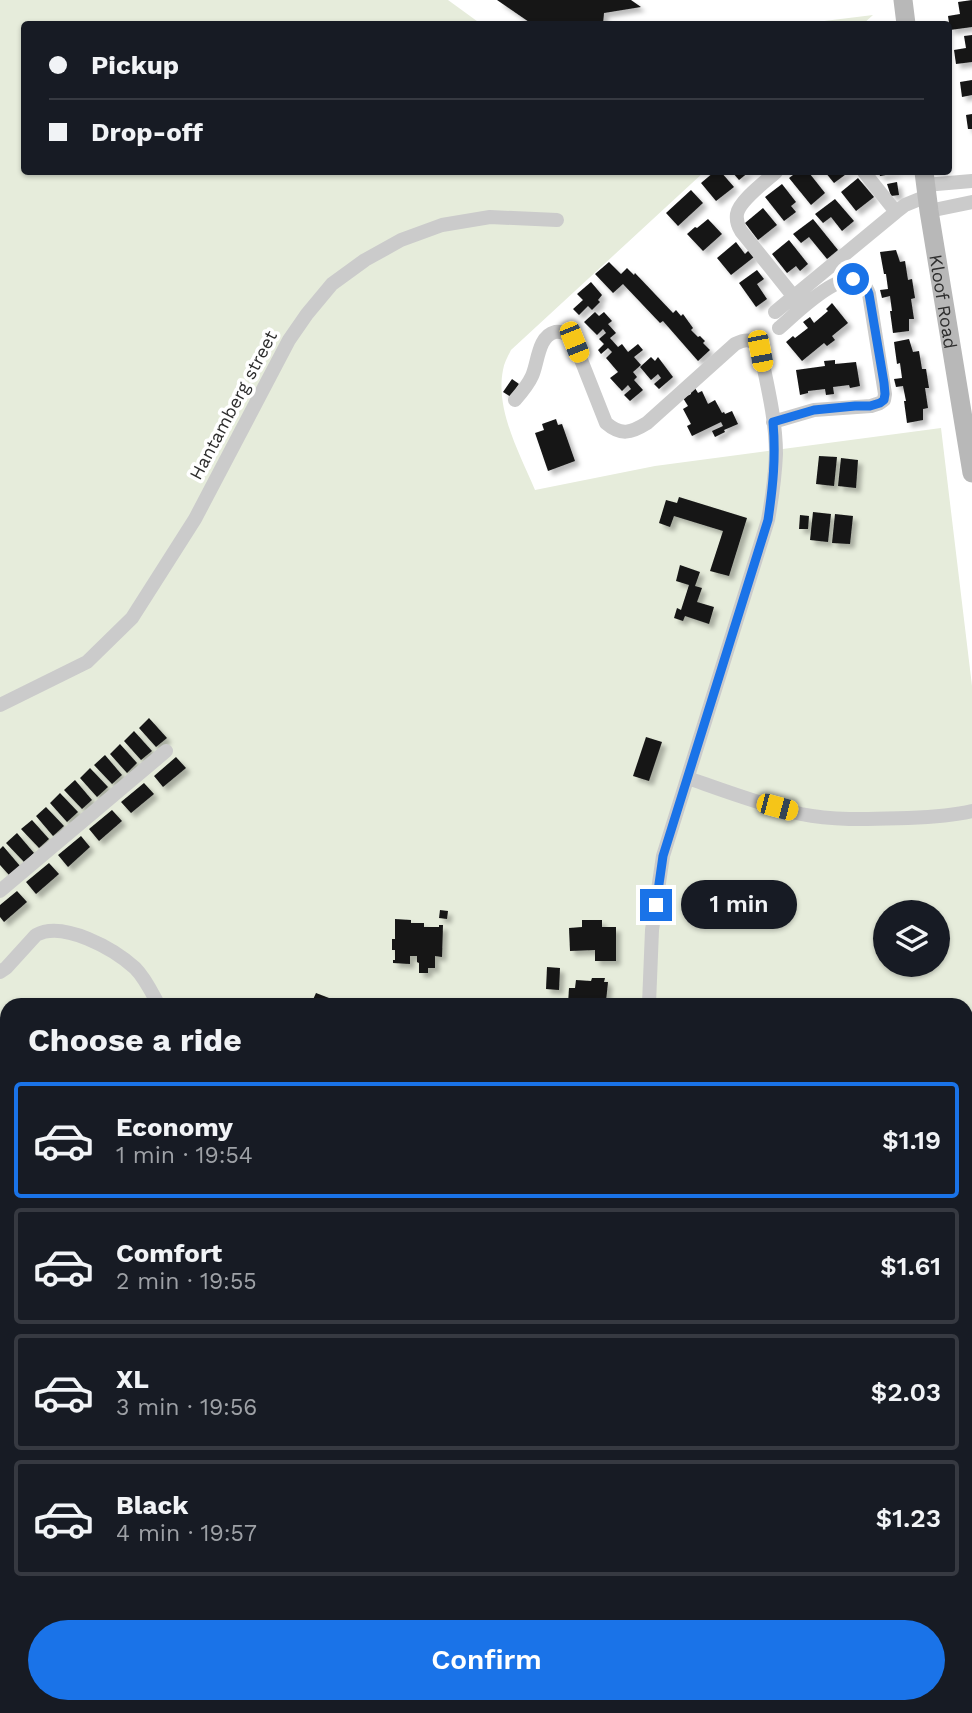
<!DOCTYPE html>
<html lang="en">
<head>
<meta charset="utf-8">
<style>
  :root { --surface:#171b24; --page:#20242c; --text:#f1f3f6; --muted:#9ea1a6; --line:#363941; --accent:#1a73e8 }
  body { margin:0; font-family:"Work Sans",sans-serif; background:var(--page); color:var(--text); height:100vh; display:flex; flex-direction:column; font-size:26px; white-space:nowrap }
  * { box-sizing:border-box; margin:0 }
  p { font-size:23px; color:var(--muted) }
  .icon { flex:none; width:38px; height:38px; fill:none; stroke:currentColor; stroke-width:2; stroke-linecap:round; stroke-linejoin:round }
  .map { position:relative; flex:1; overflow:hidden }
  .details { position:absolute; left:0px; top:998px; width:973px; height:716px; display:flex; flex-direction:column; background:var(--surface); border-radius:21px 21px 0 0; box-shadow:0 2px 5px #0004 }
  .details>* { flex:none }
  .top-card { position:absolute; left:21px; top:21px; width:931px; height:154px; border-radius:7px; box-shadow:0 2px 5px #0004; display:grid; align-content:center; height:154px; padding:0 28px; background:var(--surface) }
  .controls { position:absolute; left:873px; top:900px; display:grid; gap:14px }
  .controls a { display:grid; place-items:center; width:77px; height:77px; border-radius:50%; background:var(--surface); box-shadow:0 2px 5px #0004; font-size:35px }
  .end { position:absolute; width:32px; height:32px; margin:-16px; border:9px solid #1a73e8; background:#fff; box-shadow:0 0 0 4px #fff }
  .from { border-radius:50% }
  .bubble { position:absolute; height:49px; border-radius:24px; background:var(--surface); box-shadow:0 2px 5px #0004; font-size:23px; font-weight:600; line-height:49px; text-align:center }
  .car { position:absolute; width:21px; height:42px; margin:-21px -10px; border-radius:9px; box-shadow:0 0 5px 2px #0007; background:linear-gradient(#f5c518 24%,#345 0 40%,#f5c518 0 76%,#345 0 86%,#f5c518 0) }
  .top-card b { display:flex; align-items:center; gap:24px; height:66px; font-size:26px }
  .top-card b+b { border-top:2px solid var(--line) }
  .top-card i { width:18px; height:18px; background:var(--text) }
  ul { padding:0; list-style:none }
  li { display:flex; align-items:center; gap:21px; height:116px; margin:0 14px 10px; padding:0 14px; border:4px solid var(--line); border-radius:7px }
  li div { flex:1 }
  li b { display:block; font-size:26px }
  li em { font-style:normal; font-weight:600 }
  li.on { border-color:var(--accent) }
  li>.icon { width:63px; height:63px; stroke-width:1.5 }
  h2 { padding:0 28px; font-size:32px; line-height:84px }
  .button { display:flex; gap:14px; margin-top:auto; padding:14px 28px }
  .button a { flex:1; height:80px; border-radius:42px; background:var(--accent); color:#fff; font-size:28px; font-weight:600; line-height:80px; text-align:center }
  .map>svg:first-child { display:block }
  .green { fill:#e6ecdb; fill-rule:evenodd }
  .building { fill:#151515; filter:url(#shadow) }
  .lines { fill:none; stroke-linecap:round; stroke-linejoin:round }
  .street { stroke:#cbcbcb; stroke-width:14 }
  .secondary { stroke:#b8b8b8; stroke-width:19 }
  .route { stroke:#1a73e8; stroke-width:9 }
  .labels { text-anchor:middle; dominant-baseline:central; stroke-width:7; stroke-linejoin:round; paint-order:stroke }
  .street-label { font-size:18px; fill:#2e2e2e; stroke:#fff }
</style>
</head>
<body>
<div class="map">
<svg width="972" height="1713" viewBox="0 0 972 1713">
  <defs>
    <filter id="shadow"><feDropShadow dx="4.5" dy="4.5" stdDeviation="2" flood-color="#0004"/></filter>
  </defs>
  <rect width="100%" height="100%" fill="#fff"/>
  <!-- green -->
  <path class="green" d="M0 0H448L481 24H24V172H704L511 350C508 356 504 363 503 370 495 410 520 454 535 490L655 466 941 428 972 686V1713H0ZM886 912H938V964H886ZM7 1004H966V1706H7Z
    M873 15 863 24H800Z"/>
  <!-- building -->
  <path class="building" d="M497 0H631L641 7 604 13 603 24H556L555 21 532 24Z
    M972 0V27L950 30 948 16 960 14 958 2Z
    M972 35V62L956 64 954 50 966 48 964 36Z
    M972 80V95L962 97 960 82Z
    M972 114V129H968L966 115Z
    M714 172H721L734 187 716 201 701 183Z
    M732 172H749L739 180Z
    M797 172H814L810 174 825 193 811 205 789 178Z
    M825 172H849L834 183Z
    M879 172H897V173L880 176Z
    M858 178 874 197 856 211 841 192Z
    M897 182 899 195 891 196 887 184Z
    M782 184 796 202 791 206 796 212 784 221 765 197Z
    M691 190 703 203 678 226 666 213Z
    M835 199 854 221 842 231 831 217 823 223 815 214Z
    M763 208 777 225 758 240 745 223Z
    M708 219 722 234 703 251 687 234 695 227 697 228Z
    M813 219 838 250 827 259 809 237 801 243 793 234Z
    M789 240 808 264 800 271 796 266 787 273 772 254Z
    M736 242 745 254 749 250 754 257 731 275 717 258Z
    M896 250 900 262 905 261 908 280 912 279 915 298 911 299 914 319H909V331L893 333 890 311H892L890 296 882 298 880 290 888 289 886 274H884L880 252Z
    M609 262 621 274 627 268 634 275 635 273 673 313 676 310 681 316 683 314 693 328 691 330 698 337 700 336 705 341 703 343 710 350 698 361 663 321 660 323 623 284 613 293 595 274Z
    M757 270 764 279 757 284 767 299 756 307 739 283Z
    M591 282 602 295 598 300 600 302 592 310 588 306 579 315 573 309 583 300 577 294Z
    M832 303 848 323 832 336 835 340 827 346 824 343 802 361 786 342 793 336 795 338 808 328 803 322 810 317 814 323 828 311 826 309Z
    M595 312 599 316 604 312 612 321 608 324 616 333 610 338 618 347 622 344 628 352 638 344 643 350 634 357 641 365 633 372 637 377 634 380 643 390 630 401 624 395 631 389 628 385 622 391 610 378 618 372 606 358 612 352 608 348 601 354 598 350 604 344 599 339 606 333 603 329 597 335 584 322Z
    M909 339 913 352 919 351 922 369H926L929 388H925L928 408 923 409V420L907 423 904 401H906L903 386 896 387 894 379 902 378 900 363 897 364 894 342Z
    M651 357 655 361 658 357 673 377 659 389 654 384 661 378 658 374 651 380 640 367Z
    M835 360V364L856 362 860 386 850 388 849 385 833 387 834 394 826 395 825 389 808 391V393L800 395 796 370 825 366 824 361Z
    M512 379 519 384 511 397 503 392Z
    M695 388 698 393 702 391 708 404 715 400 722 413 724 412 725 414 732 411 738 424 724 430 725 432 715 437 712 431 723 426 721 422 692 436 687 426 691 424 683 409 688 406 683 398 691 394 690 390Z
    M556 419 558 425 562 424 575 461 548 471 535 433 544 430 542 424Z
    M819 456 837 457 834 486 816 484Z
    M841 458 858 460 856 488 838 486Z
    M679 497 747 518 729 576 710 571 723 531 674 516 670 527 659 523 666 500 677 503Z
    M813 512 831 514 828 542 810 540Z
    M835 514 853 516 850 544 832 543Z
    M800 515 809 516 808 529H799Z
    M680 565 700 572 695 586 702 588 697 602 714 607 709 624 685 616 683 621 674 618 677 608 681 610 689 585 676 581Z
    M149 718 167 738 156 747 139 728Z
    M134 731 152 751 141 760 124 741Z
    M646 737 662 742 649 781 633 776Z
    M120 744 137 763 127 773 110 754Z
    M105 755 122 775 112 784 94 765Z
    M176 757 186 768 163 787 154 776Z
    M90 768 108 787 97 797 80 778Z
    M75 780 92 800 82 809 64 790Z
    M144 783 154 794 131 813 121 802Z
    M60 793 78 812 67 822 50 803Z
    M46 807 64 826 53 836 36 816Z
    M112 810 122 821 99 841 89 829Z
    M32 820 49 839 39 848 21 829Z
    M17 833 34 853 24 862 6 843Z
    M81 836 90 847 68 867 58 855Z
    M3 846 20 866 9 875 0 865V849Z
    M49 863 59 874 36 894 26 882Z
    M17 891 27 902 4 922 0 917V905Z
    M440 910 448 911 447 919 439 918Z
    M395 919 411 920V923H424V927H439V925H443L442 957 435 956V968H428V973H419V963L417 962V956H410V964L393 963V960H395V950H392V939H395Z
    M582 920H602V927H616V961H595V950L570 951 569 928 582 927Z
    M547 967 560 968 559 990 546 989Z
    M592 978H605L604 982H608L606 1001H617V1004H568L569 988H575L576 980 591 981Z
    M316 993 329 998 327 1004H311Z
    M457 1706H465L483 1713H455Z
    M661 1706H697V1708L703 1709V1713H668L669 1710 660 1709Z"/>
  <g class="lines">
    <!-- street -->
    <path class="street" d="M776 172C766 181 739 201 737 214 736 221 738 226 741 231L794 297
      M864 172 896 212
      M925 185 972 181
      M929 211 972 202
      M775 312 896 212 905 205 927 196
      M515 400C522 392 528 385 532 376 538 363 538 336 555 332 564 331 568 335 574 342L606 423C621 436 631 433 647 423L735 344C747 338 753 339 760 350 767 384 776 420 776 454 775 476 772 498 768 520L663 856 652 930 649 1004
      M773 422 814 410 871 406 880 403 884 400 885 394 869 294C855 252 796 314 779 328
      M0 705 87 662 132 618 195 519 289 340 307 314 332 284 365 260 401 240 442 225 490 217 557 220
      M688 778C725 791 762 805 801 814 835 821 873 819 908 818 930 817 951 816 972 811
      M0 891 166 751
      M0 972 6 968 36 935C63 920 114 949 135 968 145 978 151 991 158 1004
      M528 1713 530 1706
      M740 1713 742 1706"/>
    <!-- secondary -->
    <g class="secondary">
      <path d="M903 0 906 24"/>
      <path id="s1" d="M924 172 929 211 972 473"/>
    </g>
  </g>
  <g class="lines">
    <!-- route -->
    <path class="route" d="M656 905 663 856 768 520C773 486 776 457 773 422L814 410 855 406H870L880 403 884 400 885 394 884 383 869 294C866 285 863 282 853 279"/>
  </g>
  <g class="labels">
    <!-- street labels -->
    <g class="street-label">
      <text stroke="none"><textPath href="#s1" startOffset="131">Kloof Road</textPath></text>
      <text transform="translate(233 405) rotate(-62)">Hantamberg street</text>
    </g>
  </g>
</svg>
<div class="controls">
<a><svg class="icon" aria-label="layers" viewBox="0 0 24 24"><path d="M12 4l9 5-9 5-9-5zM3 14l9 5 9-5"/></svg></a>
</div>
<i class="end from" style="left:853px;top:279px"></i>
<i class="end" style="left:656px;top:905px"></i>
<div class="bubble" style="left:681px;top:880px;width:116px">1 min</div>
<i class="car" style="left:574px;top:342px;rotate:158deg"></i>
<i class="car" style="left:760px;top:351px;rotate:169deg"></i>
<i class="car" style="left:777px;top:807px;rotate:105deg"></i>
<div class="top-card">
<b><i class="from"></i>Pickup</b>
<b><i></i>Drop-off</b>
</div>
<section class="details">
<h2>Choose a ride</h2>
<ul>
<li class="on"><svg class="icon" aria-label="car" viewBox="0 0 24 24"><path d="M5 17H2v-5l4-1 3-4h7l3 4 3 1v5h-3M9 17h6M6 11h13"/><circle cx="7" cy="17" r="2"/><circle cx="17" cy="17" r="2"/></svg><div><b>Economy</b><p>1 min · 19:54</p></div><em>$1.19</em></li>
<li><svg class="icon" aria-label="car" viewBox="0 0 24 24"><path d="M5 17H2v-5l4-1 3-4h7l3 4 3 1v5h-3M9 17h6M6 11h13"/><circle cx="7" cy="17" r="2"/><circle cx="17" cy="17" r="2"/></svg><div><b>Comfort</b><p>2 min · 19:55</p></div><em>$1.61</em></li>
<li><svg class="icon" aria-label="car" viewBox="0 0 24 24"><path d="M5 17H2v-5l4-1 3-4h7l3 4 3 1v5h-3M9 17h6M6 11h13"/><circle cx="7" cy="17" r="2"/><circle cx="17" cy="17" r="2"/></svg><div><b>XL</b><p>3 min · 19:56</p></div><em>$2.03</em></li>
<li><svg class="icon" aria-label="car" viewBox="0 0 24 24"><path d="M5 17H2v-5l4-1 3-4h7l3 4 3 1v5h-3M9 17h6M6 11h13"/><circle cx="7" cy="17" r="2"/><circle cx="17" cy="17" r="2"/></svg><div><b>Black</b><p>4 min · 19:57</p></div><em>$1.23</em></li>
</ul>
<div class="button"><a>Confirm</a></div>
</section>
</div>
</body>
</html>
